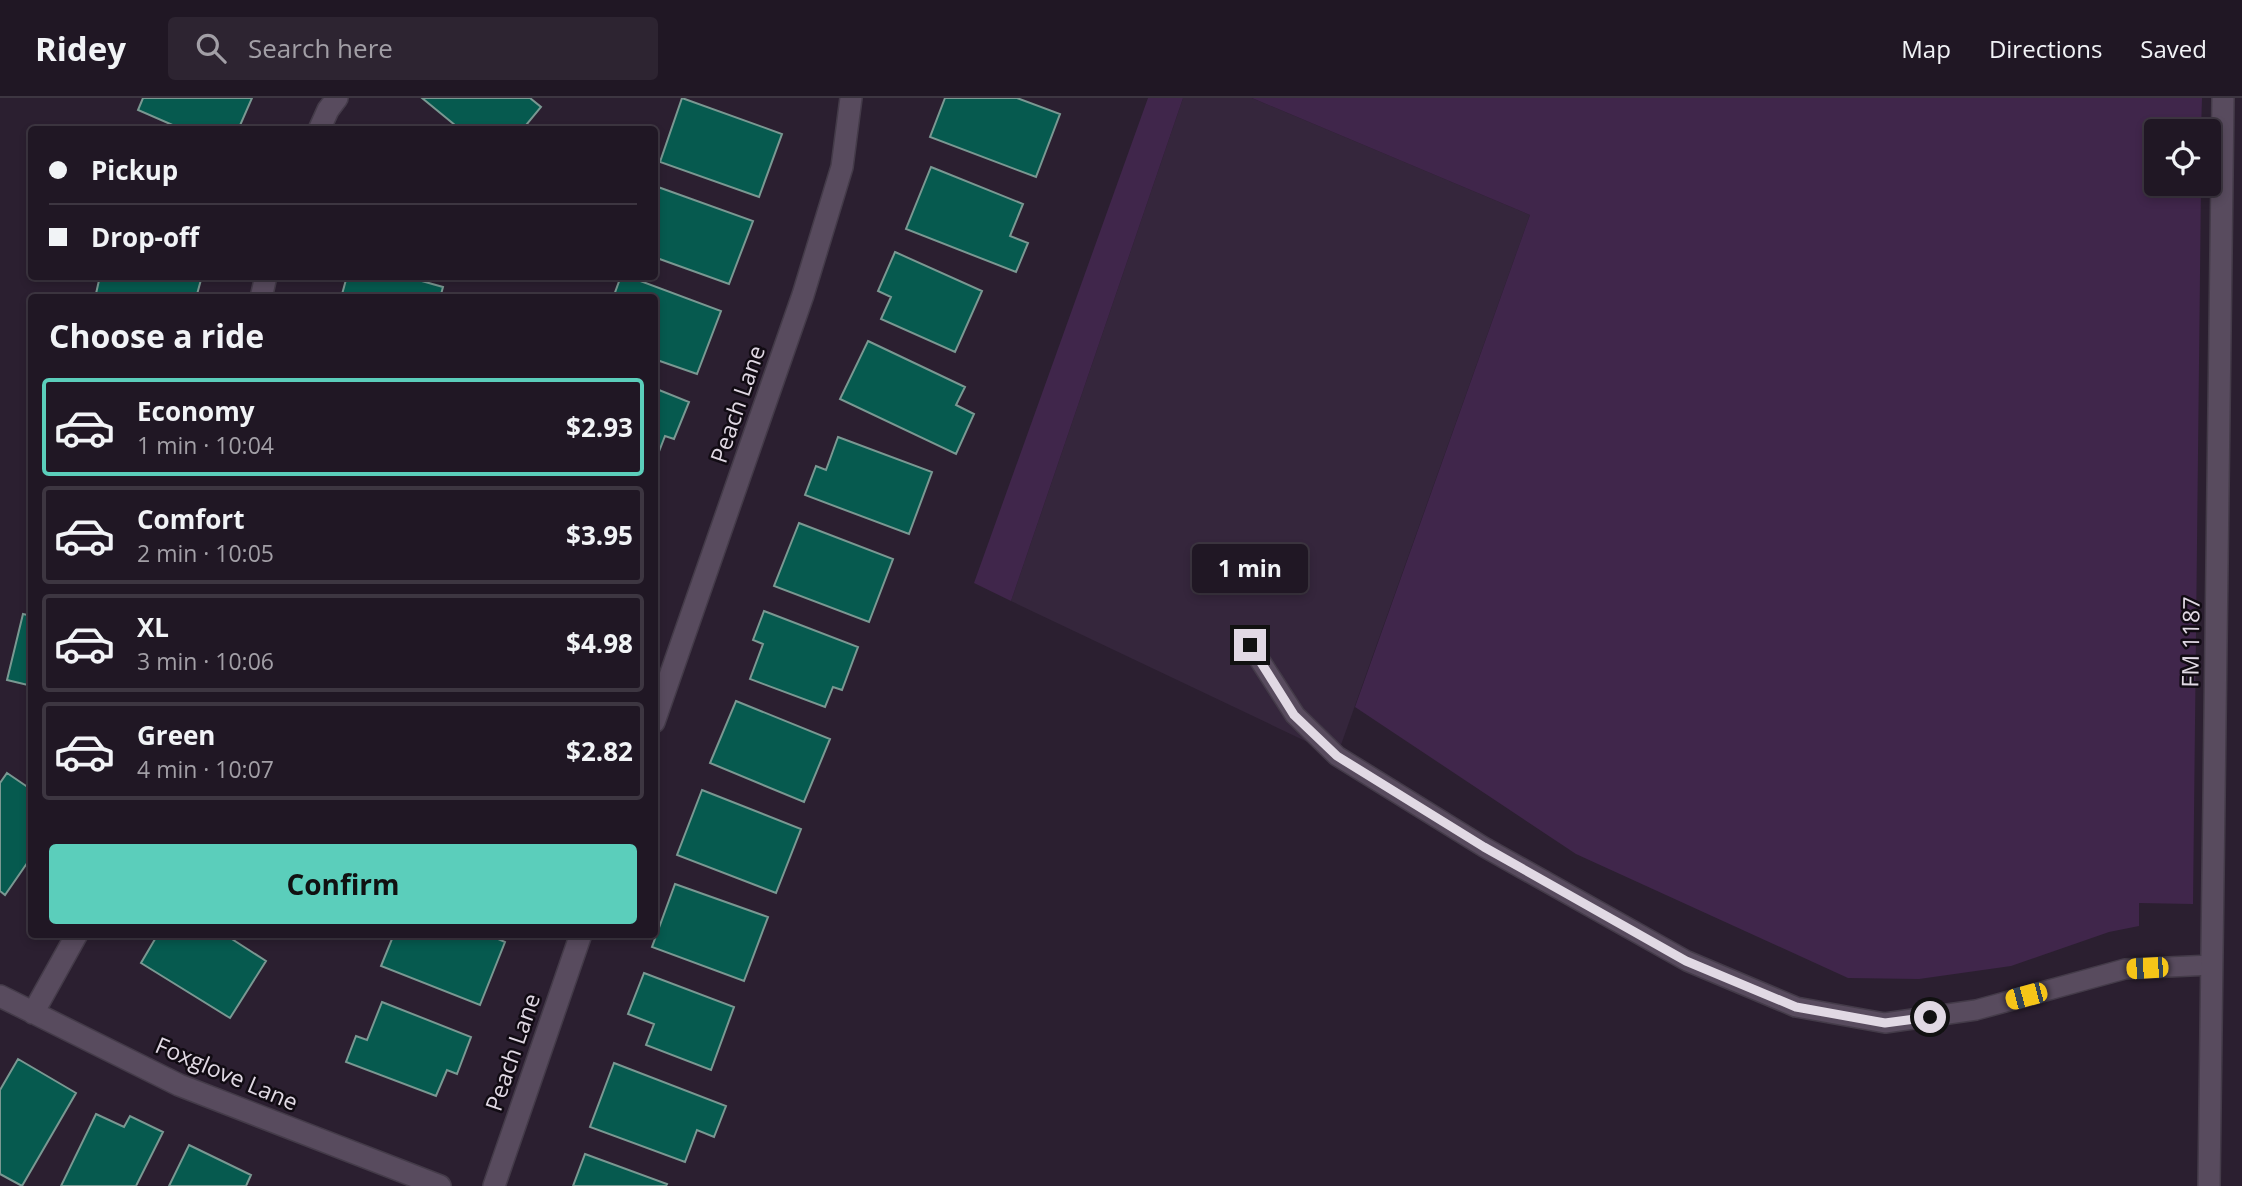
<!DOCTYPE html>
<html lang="en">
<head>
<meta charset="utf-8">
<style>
  :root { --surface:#201724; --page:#2d2431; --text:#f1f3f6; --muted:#a29fa6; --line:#3d3641; --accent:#5bcebb }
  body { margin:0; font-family:"Open Sans",sans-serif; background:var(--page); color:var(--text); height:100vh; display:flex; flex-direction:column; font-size:26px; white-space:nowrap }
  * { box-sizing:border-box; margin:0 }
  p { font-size:23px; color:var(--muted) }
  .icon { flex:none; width:38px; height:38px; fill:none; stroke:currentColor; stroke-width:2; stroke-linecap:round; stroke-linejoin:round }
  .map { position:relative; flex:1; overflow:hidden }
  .details { position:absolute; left:28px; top:196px; width:630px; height:644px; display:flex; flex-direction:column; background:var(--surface); border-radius:7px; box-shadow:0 4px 10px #0003,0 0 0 2px var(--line) }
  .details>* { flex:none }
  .banner { position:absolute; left:28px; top:28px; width:630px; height:154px; border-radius:7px; box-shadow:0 4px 10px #0003,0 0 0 2px var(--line); display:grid; align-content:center; height:154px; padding:0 21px; background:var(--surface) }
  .fabs { position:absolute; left:2144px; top:21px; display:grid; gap:14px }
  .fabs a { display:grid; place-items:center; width:77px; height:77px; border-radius:7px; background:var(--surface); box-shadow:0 4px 10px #0003,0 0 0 2px var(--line); font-size:35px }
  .end { position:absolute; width:32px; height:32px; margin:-16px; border:9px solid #e1d9e4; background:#111; box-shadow:0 0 0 4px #111 }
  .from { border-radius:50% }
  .bubble { position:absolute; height:49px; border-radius:7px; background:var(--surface); box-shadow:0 4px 10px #0003,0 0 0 2px var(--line); font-size:23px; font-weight:700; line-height:49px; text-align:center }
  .car { position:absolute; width:21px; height:42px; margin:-21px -10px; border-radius:9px; box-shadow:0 0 5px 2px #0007; background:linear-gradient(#f5c518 24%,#345 0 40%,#f5c518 0 76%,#345 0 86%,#f5c518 0) }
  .banner b { display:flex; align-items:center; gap:24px; height:66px; font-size:26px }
  .banner b+b { border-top:2px solid var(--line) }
  .banner i { width:18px; height:18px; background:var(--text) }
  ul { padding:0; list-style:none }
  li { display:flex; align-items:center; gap:21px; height:98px; margin:0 14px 10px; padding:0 7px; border:4px solid var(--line); border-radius:7px }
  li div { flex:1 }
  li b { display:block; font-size:26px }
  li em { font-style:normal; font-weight:700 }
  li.active { border-color:var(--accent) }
  li>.icon { width:63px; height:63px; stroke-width:1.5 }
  h2 { padding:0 21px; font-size:32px; line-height:84px }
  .button { display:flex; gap:14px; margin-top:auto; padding:14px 21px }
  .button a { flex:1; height:80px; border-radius:7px; background:var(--accent); color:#111; font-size:28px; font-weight:700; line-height:80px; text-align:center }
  header { display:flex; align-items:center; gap:42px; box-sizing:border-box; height:98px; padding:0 35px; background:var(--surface); border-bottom:2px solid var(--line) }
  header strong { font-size:33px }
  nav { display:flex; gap:38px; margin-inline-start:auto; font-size:24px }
  .search { width:490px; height:63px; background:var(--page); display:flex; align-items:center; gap:18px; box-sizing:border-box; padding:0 24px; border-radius:7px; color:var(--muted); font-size:26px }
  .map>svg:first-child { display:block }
  .built { fill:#35263c }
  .green { fill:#40264b }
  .building { fill:#065a4f; stroke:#7a9892; stroke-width:2 }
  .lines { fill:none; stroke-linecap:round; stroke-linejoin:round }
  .service-casing { stroke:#443b49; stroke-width:22 }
  .minor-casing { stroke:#443b49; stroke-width:24 }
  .secondary-casing { stroke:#443b49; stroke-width:24 }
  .service { stroke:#584b5e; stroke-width:19 }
  .minor { stroke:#584b5e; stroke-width:21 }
  .secondary { stroke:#584b5e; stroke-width:21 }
  .route { stroke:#e1d9e4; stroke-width:9 }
  .labels { text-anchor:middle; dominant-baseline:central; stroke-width:5; stroke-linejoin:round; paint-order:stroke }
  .street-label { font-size:23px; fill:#e1d9e4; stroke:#110b13 }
</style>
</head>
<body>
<header>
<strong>Ridey</strong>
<div class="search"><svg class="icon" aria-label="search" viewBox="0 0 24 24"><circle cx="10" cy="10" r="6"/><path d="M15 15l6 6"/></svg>Search here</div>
<nav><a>Map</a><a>Directions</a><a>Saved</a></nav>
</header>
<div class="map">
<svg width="2242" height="1088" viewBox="0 0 2242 1088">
  <rect width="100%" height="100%" fill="#2b1f30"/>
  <!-- built -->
  <path class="built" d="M1183 0H1252L1530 117 1337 658 1011 503Z"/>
  <!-- green -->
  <path class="green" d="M1148 0H1183L1011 503 974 485Z
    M1252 0H2202L2201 33H2156V86H2201L2193 806 2139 805V828L2109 834 2011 868 1919 881 1848 880 1576 756 1355 609 1530 117Z"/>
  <!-- building -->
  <path class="building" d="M143 0H252L238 32H184L138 12Z
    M422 0H530L541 9 526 27 532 32H461Z
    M682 0 782 36 759 99 660 64Z
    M945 0H1017L1060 16 1036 79 930 39Z
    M931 69 1023 106 1010 138 1028 145 1016 174 906 131Z
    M658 89 753 123 729 186 654 159V98Z
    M895 154 982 193 955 254 881 221 891 199 878 193Z
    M100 178H202L196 200H95Z
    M347 178H404L443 189 440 200H341Z
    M621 178H627L721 213 697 276 654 261V200H613Z
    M868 243 965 289 956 307 974 316 956 356 840 301Z
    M654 290 689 304 674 341 665 338 655 364Z
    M838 339 932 374 909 436 805 397 816 368 826 372Z
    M799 425 893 461 869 524 774 488Z
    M764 513 858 549 842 592 833 589 825 609 750 581 763 546 753 542Z
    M23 516 32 518V588L7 582Z
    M736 603 830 641 804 704 710 665Z
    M7 675 32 692V758L5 797 0 793V685Z
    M702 692 801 731 776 795 677 757Z
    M675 786 768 819 744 883 652 849Z
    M158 836H224L266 863 230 920 141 865Z
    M394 836H487L505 844 480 907 381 868Z
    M644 875 734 909 711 972 646 947 654 926 628 916Z
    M382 904 471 939 457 976 447 972 436 998 346 964 356 938 367 942Z
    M18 961 76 995 22 1088 0 1076V992Z
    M614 965 726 1008 714 1039 697 1032 685 1064 590 1029Z
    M96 1016 124 1029 130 1018 163 1034 136 1088H61Z
    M189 1047 251 1077 246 1088H169Z
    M585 1056 667 1086 666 1088H573Z"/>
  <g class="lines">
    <!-- service casing -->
    <g class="service-casing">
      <path id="service" d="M1250 547 1295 617 1337 658 1484 749 1687 863 1796 909 1885 925 1976 912 2125 871 2212 867"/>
    </g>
    <!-- minor casing -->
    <g class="minor-casing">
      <path id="minor" d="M319 32 328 12 337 0
        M261 200 266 178
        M654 624 803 197 842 69 851 0
        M0 898 179 987 440 1088
        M33 915 77 836
        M494 1088 581 836"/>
    </g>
    <!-- secondary casing -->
    <g class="secondary-casing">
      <path id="secondary" d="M2209 1088 2223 0"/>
    </g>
    <!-- service -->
    <use href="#service" class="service"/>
    <!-- minor -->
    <use href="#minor" class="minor"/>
    <!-- secondary -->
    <use href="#secondary" class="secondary"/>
  </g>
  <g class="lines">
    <!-- route -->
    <path class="route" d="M1250 547 1294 617 1337 658 1484 749 1686 863 1796 909 1885 925 1930 919"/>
  </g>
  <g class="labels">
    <!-- street labels -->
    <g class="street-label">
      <text transform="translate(737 306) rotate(-71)">Peach Lane</text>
      <text transform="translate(2190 544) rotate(-89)">FM 1187</text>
      <text transform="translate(512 954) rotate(-71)">Peach Lane</text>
      <text transform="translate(227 975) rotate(23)">Foxglove Lane</text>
    </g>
  </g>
</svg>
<div class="fabs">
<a><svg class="icon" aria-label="locate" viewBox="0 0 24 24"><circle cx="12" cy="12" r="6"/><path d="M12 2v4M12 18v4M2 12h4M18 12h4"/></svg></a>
</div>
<i class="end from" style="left:1930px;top:919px"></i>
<i class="end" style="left:1250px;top:547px"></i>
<div class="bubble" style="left:1192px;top:446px;width:116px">1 min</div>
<i class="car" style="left:2147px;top:870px;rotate:267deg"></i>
<i class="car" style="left:2026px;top:898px;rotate:255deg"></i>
<div class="banner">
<b><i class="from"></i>Pickup</b>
<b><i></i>Drop-off</b>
</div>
<section class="details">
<h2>Choose a ride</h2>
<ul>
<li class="active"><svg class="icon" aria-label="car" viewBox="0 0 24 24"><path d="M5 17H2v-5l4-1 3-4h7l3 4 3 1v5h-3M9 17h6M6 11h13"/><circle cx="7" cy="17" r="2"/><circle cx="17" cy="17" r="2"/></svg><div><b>Economy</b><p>1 min · 10:04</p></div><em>$2.93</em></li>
<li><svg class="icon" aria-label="car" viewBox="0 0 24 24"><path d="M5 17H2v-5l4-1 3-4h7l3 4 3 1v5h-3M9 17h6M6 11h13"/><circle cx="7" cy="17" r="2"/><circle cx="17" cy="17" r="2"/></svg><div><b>Comfort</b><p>2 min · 10:05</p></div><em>$3.95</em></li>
<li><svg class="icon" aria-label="car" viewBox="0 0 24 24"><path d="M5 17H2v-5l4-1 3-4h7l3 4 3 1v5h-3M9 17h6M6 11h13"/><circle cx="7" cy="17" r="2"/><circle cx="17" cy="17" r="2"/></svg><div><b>XL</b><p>3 min · 10:06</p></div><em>$4.98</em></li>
<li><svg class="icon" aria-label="car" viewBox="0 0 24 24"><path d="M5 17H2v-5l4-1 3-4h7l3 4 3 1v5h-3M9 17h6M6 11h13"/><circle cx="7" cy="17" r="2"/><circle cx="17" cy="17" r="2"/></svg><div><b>Green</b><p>4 min · 10:07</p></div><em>$2.82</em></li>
</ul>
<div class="button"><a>Confirm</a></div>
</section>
</div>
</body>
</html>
